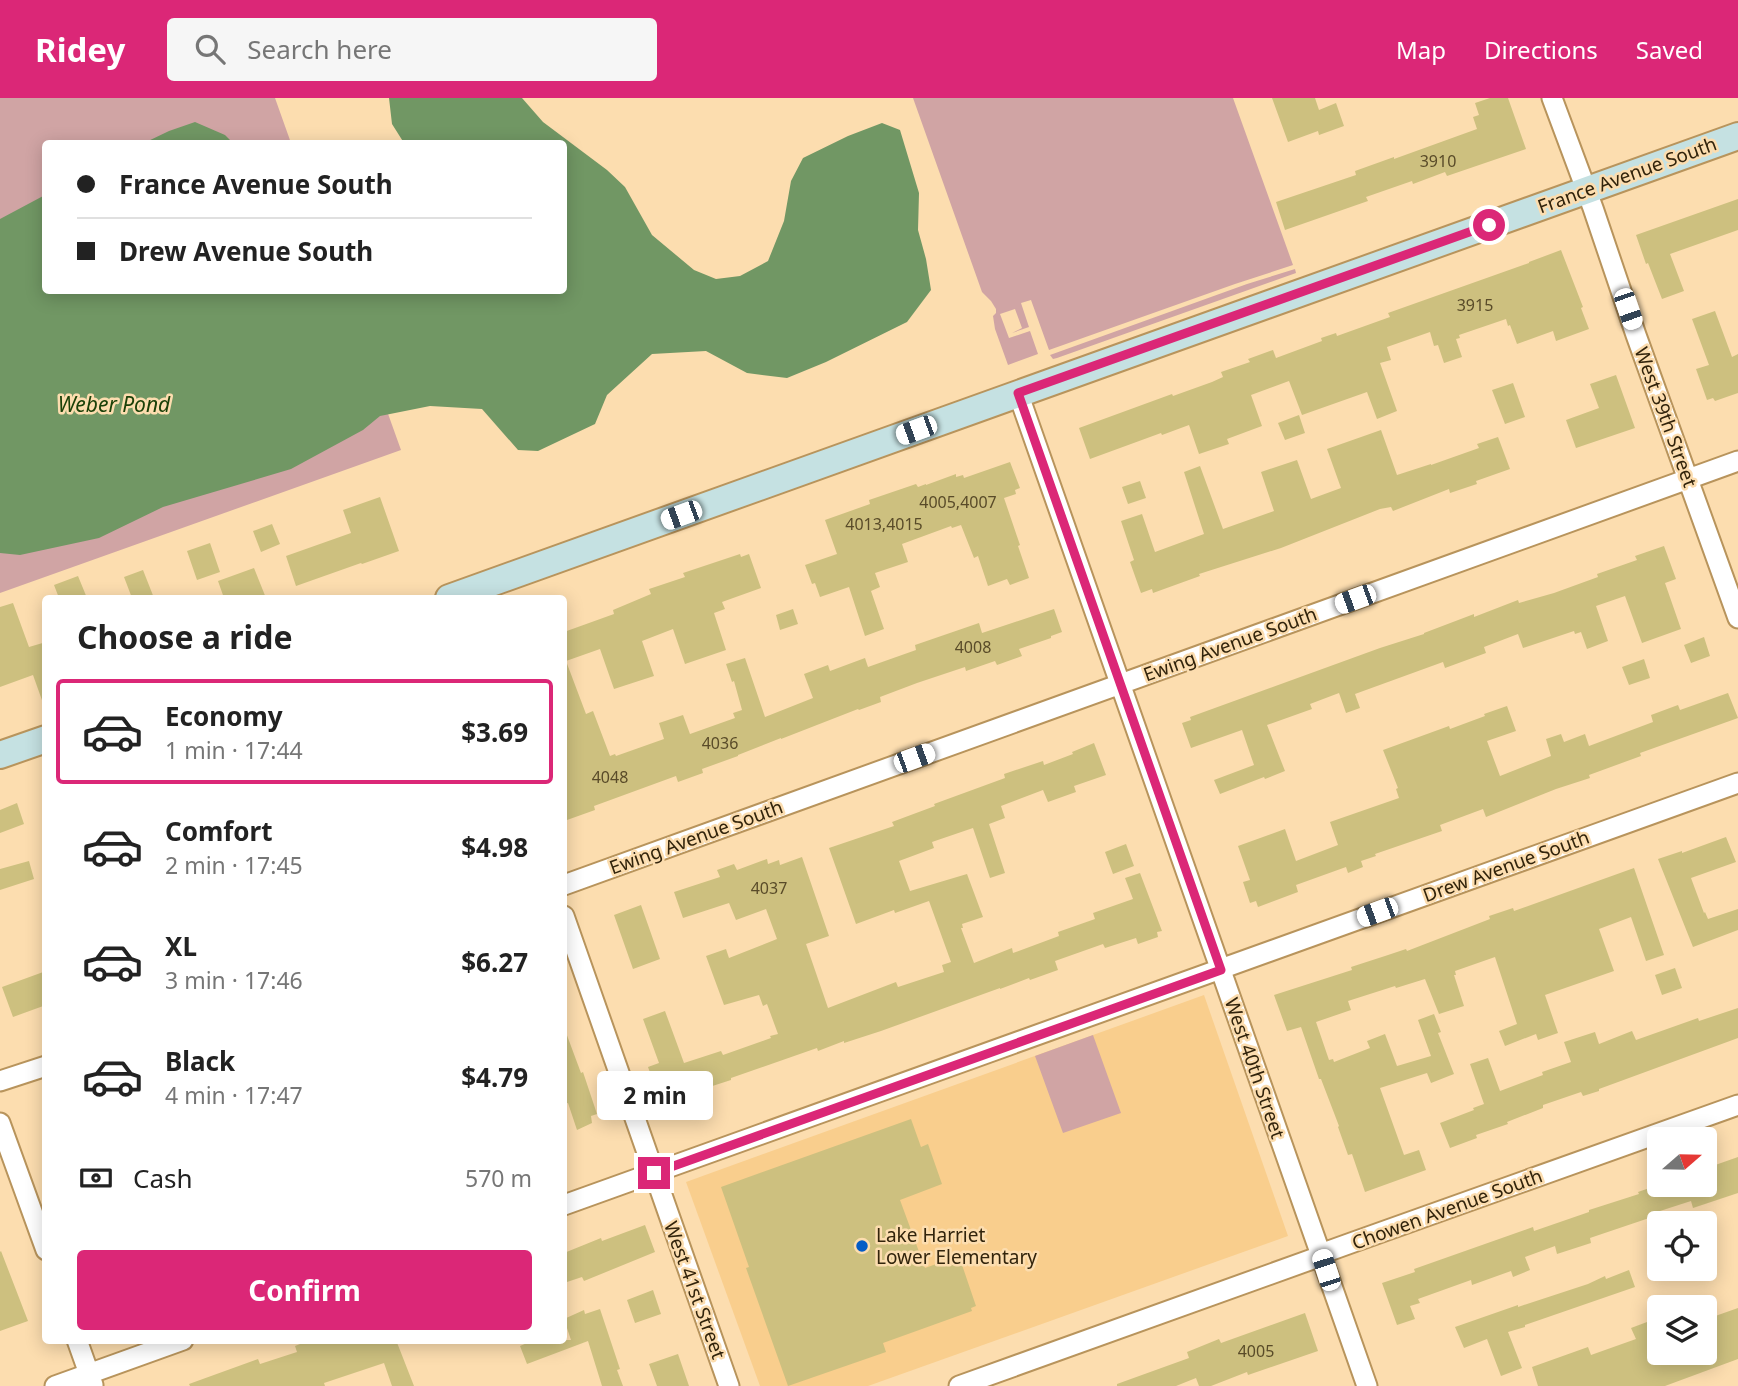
<!DOCTYPE html>
<html lang="en">
<head>
<meta charset="utf-8">
<style>
  :root { --surface:#fff; --page:#f6f6f6; --text:#222; --muted:#767676; --line:#e0e0e0; --accent:#db2777 }
  body { margin:0; font-family:"Noto Sans",sans-serif; background:var(--page); color:var(--text); height:100vh; display:flex; flex-direction:column; font-size:26px; white-space:nowrap }
  * { box-sizing:border-box; margin:0 }
  p { font-size:23px; color:var(--muted) }
  .icon { flex:none; width:38px; height:38px; fill:none; stroke:currentColor; stroke-width:2; stroke-linecap:round; stroke-linejoin:round }
  .map { position:relative; flex:1; overflow:hidden }
  .sheet { position:absolute; left:42px; top:497px; width:525px; height:749px; display:flex; flex-direction:column; background:var(--surface); border-radius:7px; box-shadow:0 4px 18px #0003 }
  .sheet>* { flex:none }
  .guide { position:absolute; left:42px; top:42px; width:525px; height:154px; border-radius:7px; box-shadow:0 4px 18px #0003; display:grid; align-content:center; height:154px; padding:0 35px; background:var(--surface) }
  .needle { width:46px; rotate:70deg }
  .controls { position:absolute; left:1647px; top:1029px; display:grid; gap:14px }
  .controls a { display:grid; place-items:center; width:70px; height:70px; border-radius:7px; background:var(--surface); box-shadow:0 4px 18px #0003; font-size:35px }
  .end { position:absolute; width:32px; height:32px; margin:-16px; border:9px solid #db2777; background:#fff; box-shadow:0 0 0 4px #fff }
  .from { border-radius:50% }
  .bubble { position:absolute; height:49px; border-radius:7px; background:var(--surface); box-shadow:0 4px 18px #0003; font-size:23px; font-weight:700; line-height:49px; text-align:center }
  .car { position:absolute; width:21px; height:42px; margin:-21px -10px; border-radius:9px; box-shadow:0 0 5px 2px #0007; background:linear-gradient(#fff 24%,#345 0 40%,#fff 0 76%,#345 0 86%,#fff 0) }
  .guide b { display:flex; align-items:center; gap:24px; height:66px; font-size:26px }
  .guide b+b { border-top:2px solid var(--line) }
  .guide i { width:18px; height:18px; background:var(--text) }
  ul { padding:0; list-style:none }
  li { display:flex; align-items:center; gap:21px; height:105px; margin:0 14px 10px; padding:0 21px; border:4px solid transparent; border-radius:7px }
  li div { flex:1 }
  li b { display:block; font-size:26px }
  li em { font-style:normal; font-weight:700 }
  li.current { border-color:var(--accent) }
  li>.icon { width:63px; height:63px; stroke-width:1.5 }
  h2 { padding:0 35px; font-size:32px; line-height:84px }
  .pay { display:flex; align-items:center; gap:18px; height:77px; padding:0 35px; font-size:26px }
  .pay p { margin-inline-start:auto }
  .primary-button { display:flex; gap:14px; margin-top:auto; padding:14px 35px }
  .primary-button a { flex:1; height:80px; border-radius:7px; background:var(--accent); color:#fff; font-size:28px; font-weight:700; line-height:80px; text-align:center }
  header { display:flex; align-items:center; gap:42px; box-sizing:border-box; height:98px; padding:0 35px; background:var(--accent); color:#fff }
  header strong { font-size:33px }
  nav { display:flex; gap:38px; margin-inline-start:auto; font-size:24px }
  .search { width:490px; height:63px; background:var(--page); display:flex; align-items:center; gap:18px; box-sizing:border-box; padding:0 24px; border-radius:7px; color:var(--muted); font-size:26px }
  .map>svg:first-child { display:block }
  .built { fill:#f9ce8d }
  .green { fill:#d0a4a4 }
  .water { fill:#719764 }
  .building { fill:#cdc07f }
  .lines { fill:none; stroke-linecap:round; stroke-linejoin:round }
  .minor-casing { stroke:#b8945c; stroke-width:23 }
  .secondary-casing { stroke:#b8945c; stroke-width:30 }
  .minor { stroke:#fff; stroke-width:19 }
  .secondary { stroke:#c5e1e2; stroke-width:26 }
  .route { stroke:#db2777; stroke-width:9 }
  .poi-dot { fill:#045cc6; stroke:#fcddaf; stroke-width:2.5 }
  .labels { text-anchor:middle; dominant-baseline:central; stroke-width:5; stroke-linejoin:round; paint-order:stroke }
  .number-label { font-size:16px; fill:#594b29 }
  .street-label { font-size:19px; fill:#32240c; stroke:#fcddaf }
  .poi-label { font-size:19px; fill:#32240c; stroke:#fcddaf; text-anchor:start }
  .water-label { font-size:21px; font-style:italic; fill:#1b4109; stroke:#fcddaf }
</style>
</head>
<body>
<header>
<strong>Ridey</strong>
<div class="search"><svg class="icon" aria-label="search" viewBox="0 0 24 24"><circle cx="10" cy="10" r="6"/><path d="M15 15l6 6"/></svg>Search here</div>
<nav><a>Map</a><a>Directions</a><a>Saved</a></nav>
</header>
<div class="map">
<svg width="1738" height="1288" viewBox="0 0 1738 1288">
  <rect width="100%" height="100%" fill="#fcddaf"/>
  <!-- built -->
  <path class="built" d="M1204 897 1288 1138 868 1288H760L686 1084Z"/>
  <!-- green -->
  <path class="green" d="M0 0H275L291 45 46 46V192L344 193 401 352 0 495Z
    M913 0H1233L1293 167 1235 186 1049 252 1031 202 1021 205 1029 229 1012 235 1022 230 1015 211 1000 216 1009 240 1030 233 1038 256 1008 267 995 231 993 218 996 215V211L991 203 982 194Z
    M1295 171 1296 175 1057 260 1053 261 1050 257 1247 186Z
    M1093 937 1121 1015 1063 1035 1035 958Z"/>
  <!-- water -->
  <path class="water" d="M389 0H522L543 24 607 72 625 89 652 137 694 172 716 181 740 178 768 163 784 123 791 83 803 60 848 38 882 25 900 32 919 95 918 132 926 161 931 192 907 224 826 264 787 280 747 275 706 253 652 256 607 297 595 326 538 353 518 352 482 311 430 308 380 318 363 332 291 371 163 409 99 440 20 457 0 455V121L45 97 46 192H564V46L404 45 392 26Z
    M195 24 225 37 233 45H144L169 33Z"/>
  <!-- building -->
  <path class="building" d="M1272 0H1315L1319 12 1336 5 1344 28 1319 37 1318 33 1288 44Z
    M1490 0H1508L1526 51 1447 78 1445 74 1413 86 1412 83 1366 99 1368 103 1285 132 1276 104 1356 77 1355 73 1394 59V61L1477 31 1473 19 1479 17 1475 5Z
    M1738 101V132L1670 156 1684 193 1662 201 1648 165 1646 166 1636 137Z
    M1561 152 1583 209 1581 210 1589 231 1556 243 1553 233 1517 246 1510 227 1508 228 1506 221 1459 237 1460 240 1456 241 1462 259 1444 265 1438 247 1434 248 1430 234 1387 249 1391 262 1380 265 1397 313 1377 321 1367 294 1302 317 1289 283 1251 297 1262 328 1227 341 1229 346 1199 356 1189 327 1162 337 1161 335 1090 361 1079 330 1172 296 1173 298 1212 284 1223 279 1221 274 1250 264 1248 261 1273 252 1276 260 1322 243 1321 240 1336 235 1337 238 1390 219 1388 215 1529 165V164Z
    M1715 213 1732 259 1738 256V295L1715 303 1713 300 1707 302 1696 271 1709 267 1692 221Z
    M1616 277 1635 330 1576 350 1566 322 1599 310 1590 286Z
    M1513 285 1525 319 1505 326 1492 292Z
    M1299 317 1305 335 1285 342 1278 325Z
    M1381 332 1397 377 1431 366V367L1479 350 1477 346 1498 339 1510 371 1476 383 1477 386 1450 395 1449 391 1393 413 1391 409 1380 411 1281 450 1199 476 1200 478 1153 495 1152 491 1141 495 1130 464 1134 462 1121 423 1142 416 1155 454 1204 436 1184 374 1200 368 1223 431 1274 413 1261 374 1297 362 1311 401 1341 390 1327 351Z
    M1010 364 1020 390 1015 392 1016 396 1004 400 1020 447 1018 448 1029 480 1010 487 1007 481 988 488 978 458 974 460 961 427 952 430 951 428 902 446 908 464 875 475 880 489 871 493 884 531 865 538 849 489 820 499 815 485 812 486 805 467 837 456 825 422 870 406 869 402 916 386 918 389 926 386V387L956 376V379L963 377 964 380Z
    M1140 383 1146 400 1128 406 1122 389Z
    M380 399 399 453 362 466 361 465 296 488 286 458 351 435 343 412Z
    M272 426 280 446 261 454 253 433Z
    M210 445 220 474 197 482 187 453Z
    M1664 448 1676 481 1665 485 1681 531 1642 545 1625 498 1596 508 1608 543 1587 551 1581 534 1575 536 1574 533 1523 550 1518 536 1484 549 1486 555 1445 570 1443 564 1355 596 1360 610 1346 615 1339 595 1310 606 1312 611 1267 627 1285 673 1265 681 1264 679 1220 696 1214 682 1254 667 1242 632 1191 650 1182 625 1191 622 1190 619 1380 550 1424 536V535L1474 516V519L1518 502 1519 505 1554 495 1598 479 1597 476 1637 462 1635 458Z
    M740 456 741 459 749 456 761 490 722 504 725 511 714 515 726 552 685 566 673 531 642 543 654 578 614 591 600 551 566 563 586 616 593 613 610 658 615 656 616 658 664 641 659 625 683 617 690 636 735 620 733 615 742 612 734 583 732 584 726 566 745 560 765 619 813 600 804 576 828 567 830 573 865 560 868 569 916 552 915 547 979 525 982 535 1054 511 1062 534 1051 538V540L1019 551 1022 558 997 567 995 563 966 573 965 569 917 585 880 599 881 604 859 612 858 611 781 641V640L738 657V658L702 671 703 675 678 684 676 678 594 708 595 712 567 722 564 712V534L614 516 613 512 651 496 649 491 685 479 683 475Z
    M254 470 266 500H224L218 483Z
    M143 472 154 500H132L124 479Z
    M78 478 87 500H59L54 487Z
    M13 505 29 549 46 544V605H43L33 577 0 589V509Z
    M793 511 798 526 780 532 776 517Z
    M1704 539 1710 558 1691 565 1684 547Z
    M1644 561 1650 580 1629 587 1622 569Z
    M1728 595 1738 620 1640 655 1641 658 1589 677 1590 680 1556 691 1486 719 1483 711 1440 727 1442 733 1375 756 1376 758 1361 763 1363 769 1348 775 1346 769 1296 787 1298 794 1258 809 1256 803 1250 805 1243 784 1250 782 1238 748 1285 731 1296 763 1338 747 1330 724 1399 700 1396 691 1398 690 1383 652 1449 628 1450 631 1485 618 1484 616 1507 608 1516 633 1487 643 1500 678 1551 658 1546 641 1561 636 1564 644 1585 636 1589 648 1653 624 1651 617 1678 607 1680 612Z
    M1094 645 1106 677 1074 688 1076 694 1048 704 1043 692 1001 708 1005 720 989 726 1005 775 990 780 973 730 932 744 934 750 899 763 910 793 967 776 983 819 962 826 963 830H961L974 865 1012 850 1013 855 1059 838 1058 834 1095 821 1093 815 1133 801 1125 780 1140 775 1162 833 1157 834 1158 839 1138 846 1136 840 1105 850 1103 846 1055 863 1058 872 1030 882 1029 880 1000 891V890L881 933 844 945V943L818 953 817 950 731 980V982L700 992 699 990 660 1003 648 969 659 965 643 921 665 913 684 965 721 953 723 957 771 940 770 938 778 936 767 906 763 908 759 897 724 907 706 858 726 851 729 860 777 841 766 811 736 822 729 805 683 820 674 794 720 779 717 772 734 766 737 772 767 761 768 766 779 762 780 767 802 759 829 838 806 846 828 910 896 884 898 889 944 874 942 867 951 864 929 803 895 815 894 812 856 826 829 750 894 728 892 724 935 708 934 706 1005 680 1004 676 1043 663 1044 667 1073 656 1072 654Z
    M17 705 24 726 0 735V712Z
    M1726 739 1736 764 1691 780 1704 815 1705 814 1708 821 1738 811V832L1693 849 1658 761 1682 753V755Z
    M1126 746 1134 768 1113 776 1105 754Z
    M29 763 34 781 0 792V771Z
    M1634 770 1664 857 1646 863 1631 819 1599 831 1614 873 1545 897 1558 935 1538 942 1536 936 1505 948 1499 933 1517 926 1495 859 1455 873 1456 877H1454L1464 908 1439 916 1425 881 1396 890 1395 888 1348 903 1351 912 1316 924 1329 962 1333 961 1334 964 1370 950 1367 943 1385 936 1397 968 1431 958 1418 922 1434 916 1441 934 1438 935 1454 976 1431 985 1427 975 1380 990 1404 1057 1419 1052 1426 1072 1365 1094 1352 1056 1348 1057 1338 1029 1339 1028 1321 981H1319L1301 929 1287 933 1274 897 1352 872 1351 869 1385 858 1406 851 1407 853 1490 821 1489 818 1513 810 1514 813Z
    M641 807 660 861 633 871 614 817Z
    M1675 870 1682 890 1662 897 1655 877Z
    M46 873V907L13 919 2 889Z
    M1738 910V940L1599 991V993L1583 998 1581 994 1543 1007V1010L1507 1024 1508 1026 1476 1037 1477 1040 1450 1050 1440 1025 1474 1012 1473 1010 1484 1006 1470 966 1488 960 1500 993 1543 977 1542 974 1571 964 1564 944 1595 934 1599 946 1632 933 1636 942 1698 920 1699 923Z
    M564 932H565L581 975 583 974 597 1016 591 1018 592 1025 577 1032 568 1005 564 1006Z
    M911 1021 921 1049 928 1046 942 1086 900 1102 925 1170 953 1160 954 1163 960 1161 976 1208 971 1210 972 1213 883 1245 886 1254 788 1288 746 1170 749 1169 721 1089Z
    M1738 1059V1095L1693 1110 1691 1103 1660 1113 1661 1116 1590 1140 1591 1145 1557 1156 1555 1148 1525 1159 1530 1172 1513 1179 1511 1173 1472 1187 1471 1182 1418 1201 1420 1205 1410 1208 1415 1221 1397 1227 1382 1185 1415 1174 1414 1171 1533 1129 1534 1133 1589 1114V1112L1639 1096 1638 1094 1658 1087H1704V1071Z
    M645 1127 655 1154 584 1183 582 1179 564 1185V1155L601 1140 602 1143Z
    M1 1153 28 1223 0 1233V1154Z
    M1629 1172 1635 1189 1525 1227V1229L1508 1234 1522 1270 1501 1278 1487 1241 1464 1250 1455 1229 1518 1207V1209L1588 1186 1605 1178 1606 1181Z
    M653 1192 661 1216 635 1225 627 1202Z
    M1738 1210V1261L1665 1288H1538L1532 1269 1588 1249 1591 1257 1636 1241 1631 1230 1655 1221 1659 1231V1255H1704V1222Z
    M600 1211 620 1271 617 1272 623 1288H602L588 1243 527 1266 520 1248 534 1242H571L564 1221 584 1212 585 1216Z
    M1305 1215 1318 1253 1248 1277 1247 1274 1211 1288H1199L1196 1280 1176 1288H1117V1286L1189 1260 1187 1254 1219 1241 1221 1245Z
    M310 1242H396L414 1288H392L384 1265 324 1285 325 1288H190L189 1286 258 1261 260 1266 297 1254 295 1248Z
    M678 1256 689 1288H657L649 1266Z"/>
  <g class="lines">
    <!-- minor casing -->
    <g class="minor-casing">
      <path id="minor" d="M1552 0 1593 110 1636 237 1738 520
        M1018 295 1367 1288
        M564 787 1738 363
        M564 818 729 1288
        M0 983 46 968
        M0 1025 46 1152
        M564 1107 1738 685
        M77 1242 93 1287
        M55 1288 183 1242
        M959 1288 1321 1158 1326 1154 1351 1145 1738 1007"/>
    </g>
    <!-- secondary casing -->
    <g class="secondary-casing">
      <path id="secondary" d="M449 500 1738 38
        M0 657 46 641"/>
    </g>
    <!-- minor -->
    <use href="#minor" class="minor"/>
    <!-- secondary -->
    <use href="#secondary" class="secondary"/>
  </g>
  <g class="lines">
    <!-- route -->
    <path class="route" d="M654 1075 1221 872 1018 295 1489 127"/>
  </g>
  <!-- markers -->
  <circle class="poi-dot" cx="862" cy="1148" r="7"/>
  <g class="labels">
    <!-- number labels -->
    <g class="number-label">
      <text x="1438" y="63">3910</text>
      <text x="1475" y="207">3915</text>
      <text x="958" y="404">4005,4007</text>
      <text x="884" y="426">4013,4015</text>
      <text x="973" y="549">4008</text>
      <text x="720" y="645">4036</text>
      <text x="610" y="679">4048</text>
      <text x="769" y="790">4037</text>
      <text x="1256" y="1253">4005</text>
    </g>
    <!-- street labels -->
    <g class="street-label">
      <text transform="translate(1627 77) rotate(-20)">France Avenue South</text>
      <text transform="translate(1666 319) rotate(70)">West 39th Street</text>
      <text transform="translate(1230 546) rotate(-20)">Ewing Avenue South</text>
      <text transform="translate(696 739) rotate(-20)">Ewing Avenue South</text>
      <text transform="translate(1506 768) rotate(-20)">Drew Avenue South</text>
      <text transform="translate(1255 970) rotate(71)">West 40th Street</text>
      <text transform="translate(1447 1111) rotate(-20)">Chowen Avenue South</text>
      <text transform="translate(695 1192) rotate(70)">West 41st Street</text>
    </g>
    <!-- poi labels -->
    <g class="poi-label">
      <text x="876" y="1137">Lake Harriet<tspan x="876" dy="22">Lower Elementary</tspan></text>
    </g>
    <!-- water labels -->
    <g class="water-label">
      <text x="114" y="306">Weber Pond</text>
    </g>
  </g>
</svg>
<div class="controls">
<a><svg class="needle" viewBox="-14 -14 28 28"><path d="M0-13l5 13h-10z" fill="#e53935"/><path d="M0 13l5-13h-10z" fill="#767676"/></svg></a>
<a><svg class="icon" aria-label="locate" viewBox="0 0 24 24"><circle cx="12" cy="12" r="6"/><path d="M12 2v4M12 18v4M2 12h4M18 12h4"/></svg></a>
<a><svg class="icon" aria-label="layers" viewBox="0 0 24 24"><path d="M12 4l9 5-9 5-9-5zM3 14l9 5 9-5"/></svg></a>
</div>
<i class="end from" style="left:1489px;top:127px"></i>
<i class="end" style="left:654px;top:1075px"></i>
<div class="bubble" style="left:597px;top:973px;width:116px">2 min</div>
<i class="car" style="left:1628px;top:211px;rotate:161deg"></i>
<i class="car" style="left:916px;top:332px;rotate:250deg"></i>
<i class="car" style="left:681px;top:417px;rotate:250deg"></i>
<i class="car" style="left:1355px;top:501px;rotate:250deg"></i>
<i class="car" style="left:914px;top:660px;rotate:70deg"></i>
<i class="car" style="left:1377px;top:814px;rotate:250deg"></i>
<i class="car" style="left:1326px;top:1172px;rotate:342deg"></i>
<div class="guide">
<b><i class="from"></i>France Avenue South</b>
<b><i></i>Drew Avenue South</b>
</div>
<section class="sheet">
<h2>Choose a ride</h2>
<ul>
<li class="current"><svg class="icon" aria-label="car" viewBox="0 0 24 24"><path d="M5 17H2v-5l4-1 3-4h7l3 4 3 1v5h-3M9 17h6M6 11h13"/><circle cx="7" cy="17" r="2"/><circle cx="17" cy="17" r="2"/></svg><div><b>Economy</b><p>1 min · 17:44</p></div><em>$3.69</em></li>
<li><svg class="icon" aria-label="car" viewBox="0 0 24 24"><path d="M5 17H2v-5l4-1 3-4h7l3 4 3 1v5h-3M9 17h6M6 11h13"/><circle cx="7" cy="17" r="2"/><circle cx="17" cy="17" r="2"/></svg><div><b>Comfort</b><p>2 min · 17:45</p></div><em>$4.98</em></li>
<li><svg class="icon" aria-label="car" viewBox="0 0 24 24"><path d="M5 17H2v-5l4-1 3-4h7l3 4 3 1v5h-3M9 17h6M6 11h13"/><circle cx="7" cy="17" r="2"/><circle cx="17" cy="17" r="2"/></svg><div><b>XL</b><p>3 min · 17:46</p></div><em>$6.27</em></li>
<li><svg class="icon" aria-label="car" viewBox="0 0 24 24"><path d="M5 17H2v-5l4-1 3-4h7l3 4 3 1v5h-3M9 17h6M6 11h13"/><circle cx="7" cy="17" r="2"/><circle cx="17" cy="17" r="2"/></svg><div><b>Black</b><p>4 min · 17:47</p></div><em>$4.79</em></li>
</ul>
<div class="pay"><svg class="icon" aria-label="cash" viewBox="0 0 24 24"><path d="M3 7h18v10H3z"/><circle cx="12" cy="12" r="2"/></svg>Cash<p>570 m</p></div>
<div class="primary-button"><a>Confirm</a></div>
</section>
</div>
</body>
</html>
